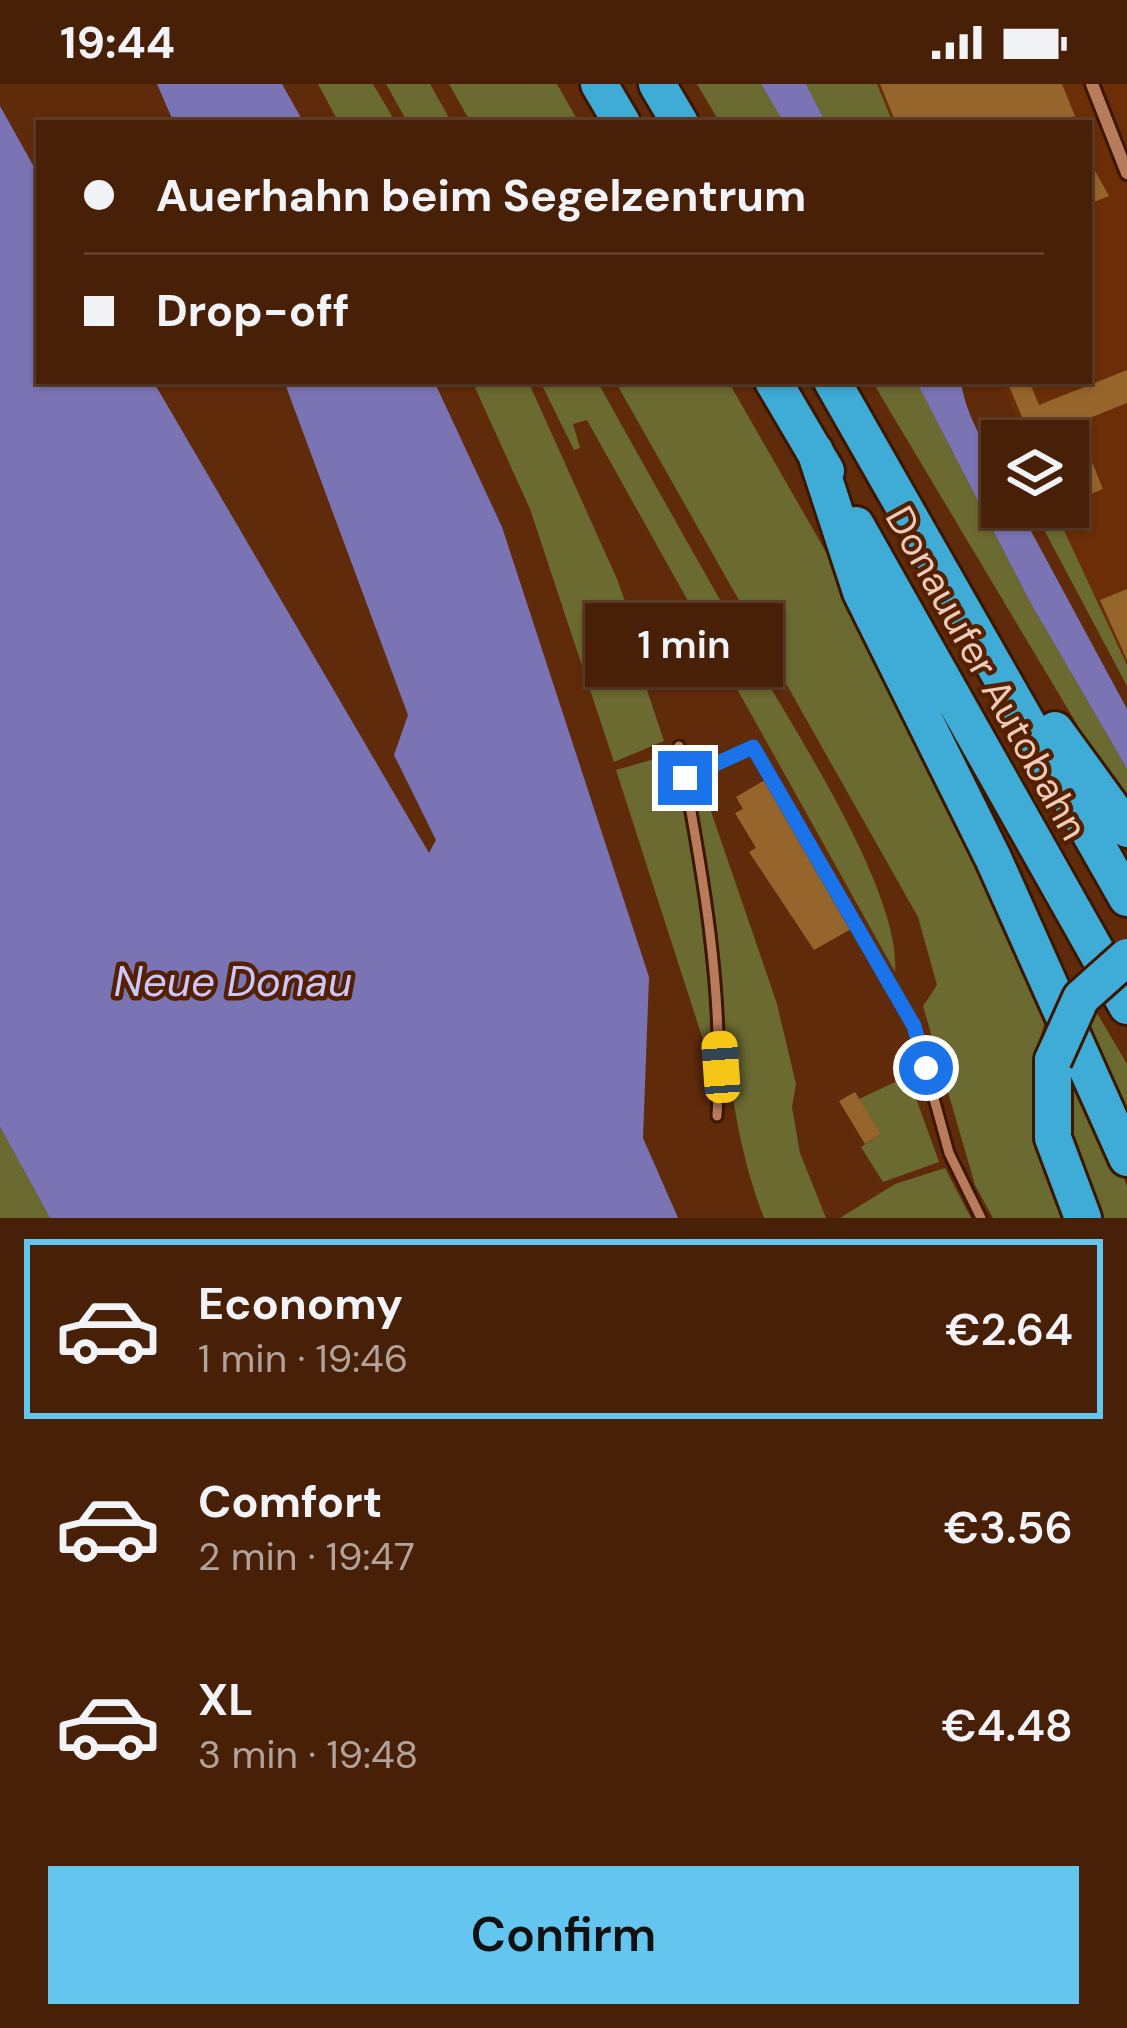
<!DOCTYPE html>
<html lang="en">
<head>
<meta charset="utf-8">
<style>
  :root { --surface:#482008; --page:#4f2812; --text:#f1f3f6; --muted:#b1a39c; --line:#603e29; --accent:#64c5ee }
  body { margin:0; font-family:"DM Sans",sans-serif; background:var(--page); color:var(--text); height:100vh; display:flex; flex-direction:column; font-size:45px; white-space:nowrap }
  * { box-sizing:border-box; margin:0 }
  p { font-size:39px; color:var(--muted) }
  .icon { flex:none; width:66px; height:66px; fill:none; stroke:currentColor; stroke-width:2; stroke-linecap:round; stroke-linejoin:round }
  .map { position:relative; height:1134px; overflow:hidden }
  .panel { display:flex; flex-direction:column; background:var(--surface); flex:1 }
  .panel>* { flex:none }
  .guide { position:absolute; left:36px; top:36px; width:1056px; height:264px; border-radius:0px; box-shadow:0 3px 9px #0004,0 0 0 3px var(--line); display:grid; align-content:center; height:264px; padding:0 48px; background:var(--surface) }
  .buttons { position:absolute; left:981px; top:336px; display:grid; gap:24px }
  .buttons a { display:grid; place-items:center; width:108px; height:108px; border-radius:0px; background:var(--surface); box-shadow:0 3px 9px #0004,0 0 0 3px var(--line); font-size:60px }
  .end { position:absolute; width:54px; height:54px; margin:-27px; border:15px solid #1a73e8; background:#fff; box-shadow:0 0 0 6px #fff }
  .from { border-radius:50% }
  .bubble { position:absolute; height:84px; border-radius:0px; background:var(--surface); box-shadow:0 3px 9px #0004,0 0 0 3px var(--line); font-size:39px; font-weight:600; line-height:84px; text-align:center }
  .car { position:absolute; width:36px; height:72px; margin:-36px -18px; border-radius:15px; box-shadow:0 0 9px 3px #0007; background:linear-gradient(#f5c518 24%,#345 0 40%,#f5c518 0 76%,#345 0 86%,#f5c518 0) }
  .guide b { display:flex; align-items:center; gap:42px; height:114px; font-size:45px }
  .guide b+b { border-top:3px solid var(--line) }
  .guide i { width:30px; height:30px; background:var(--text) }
  ul { padding:21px 0 0; list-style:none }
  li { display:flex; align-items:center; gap:36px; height:180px; margin:0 24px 18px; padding:0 24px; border:6px solid transparent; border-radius:0px }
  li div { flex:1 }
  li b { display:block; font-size:45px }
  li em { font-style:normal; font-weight:600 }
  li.current { border-color:var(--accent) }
  li>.icon { width:108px; height:108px; stroke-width:1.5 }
  .button { display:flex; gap:24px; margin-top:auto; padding:24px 48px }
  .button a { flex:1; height:138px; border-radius:0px; background:var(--accent); color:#111; font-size:48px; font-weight:600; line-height:138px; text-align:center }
  .status { display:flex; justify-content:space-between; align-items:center; height:84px; padding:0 60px; background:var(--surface); direction:ltr }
  .status svg { height:33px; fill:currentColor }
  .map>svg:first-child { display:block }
  .built { fill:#6b2e06 }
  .green { fill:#6b6a31 }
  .water { fill:#7b74b4 }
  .building { fill:#96652b }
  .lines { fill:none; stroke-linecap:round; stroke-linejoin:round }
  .service-casing { stroke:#3d1600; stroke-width:15 }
  .minor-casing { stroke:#3d1600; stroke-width:18 }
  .motorway-casing { stroke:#3d1600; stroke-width:42 }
  .service { stroke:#b87b5c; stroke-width:9 }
  .minor { stroke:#b87b5c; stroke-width:12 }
  .motorway { stroke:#3eacd7; stroke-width:36 }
  .motorway-bridge-casing { stroke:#3d1600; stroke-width:42; stroke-linecap:butt }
  .motorway-bridge { stroke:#3eacd7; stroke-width:36 }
  .route { stroke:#1a73e8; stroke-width:15 }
  .labels { text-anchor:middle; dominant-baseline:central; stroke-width:9; stroke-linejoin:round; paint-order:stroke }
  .street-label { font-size:39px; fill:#eccbba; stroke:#542000 }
  .water-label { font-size:42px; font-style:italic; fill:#cbc7fe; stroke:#542000 }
</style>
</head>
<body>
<div class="status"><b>19:44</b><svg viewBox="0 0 49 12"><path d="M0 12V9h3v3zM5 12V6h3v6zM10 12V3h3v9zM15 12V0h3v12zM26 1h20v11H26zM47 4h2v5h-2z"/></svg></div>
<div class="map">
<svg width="1127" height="1134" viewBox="0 0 1127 1134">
  <rect width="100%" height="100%" fill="#602b0a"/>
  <!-- built -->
  <path class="built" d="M877 0H1127V581L1053 423H1068V357H1026L1001 297H1089V39H894Z"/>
  <!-- green -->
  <path class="green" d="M318 0H373L396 39H339Z
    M386 0H430L452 39H408Z
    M449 0H557L579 39H471Z
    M697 0H761L784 39H720Z
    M806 0H877L893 39H826Z
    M472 297H528L617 495 639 556V582L664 657 614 678 530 425Z
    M540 297H597C647 387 698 477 749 567 791 641 902 808 895 888L587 336 573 340 580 364 574 366Z
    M615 297H728L841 494 1049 927C1021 999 1030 1066 1064 1134H993L975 1101 923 922 937 901 918 833Z
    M872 297H916L1030 518 1127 685V724Z
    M1032 423H1053L1127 581V602Z
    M672 670 696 792 715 959 711 964 704 959 616 686Z
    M702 701 777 920 796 1000 792 1023 800 1069 826 1134H764C727 1039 726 943 716 843 711 797 699 753 695 706Z
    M1094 924 1127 980V1039L1085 937Z
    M1070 969 1127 1102V1134H1098L1065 1039Z
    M908 992 939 1078 883 1098 861 1063 881 1050 859 1015Z
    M0 1043 50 1134H0Z
    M945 1084 971 1134H840L895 1100Z"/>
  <!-- water -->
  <path class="water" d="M157 0H282L304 39H174Z
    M761 0H806L826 39H784Z
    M0 22 39 92V297H153L429 769 436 756 394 671 408 631 284 297H434L502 443 649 893 643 1054 678 1134H50L0 1043Z
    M916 297H961C967 346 1002 373 1002 423H1018L1127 625V685L1030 518Z"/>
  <!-- building -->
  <path class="building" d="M880 0H1062L1075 32 1057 39H896Z
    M1089 76 1109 112 1089 120Z
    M1127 286V319L1032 357 1007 297H1029L1039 321Z
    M1067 345 1083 382 1092 378 1103 405 1068 419V357H1039Z
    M1127 505V576L1100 516Z
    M765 696 851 845 814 866 749 768 756 764 735 729 743 725 736 713Z
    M855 1008 881 1050 865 1060 839 1017Z"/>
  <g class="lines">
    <!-- service casing -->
    <g class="service-casing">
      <path id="service" d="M679 662C702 784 725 909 717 1032
        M685 694 753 663 914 942 949 1069 981 1134"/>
    </g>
    <!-- minor casing -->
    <g class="minor-casing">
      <path id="minor" d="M1092 0 1127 89"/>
    </g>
    <!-- motorway casing -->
    <g class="motorway-casing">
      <path id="motorway" d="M599 0 622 39
        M657 0 680 39
        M773 297 826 387
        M832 297 1127 814
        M815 367 861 508 993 774 1127 1074
        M856 441 1127 922
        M1055 646 1127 745
        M1053 976V1054L1083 1134"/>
    </g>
    <!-- service -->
    <use href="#service" class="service"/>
    <!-- minor -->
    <use href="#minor" class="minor"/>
    <!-- motorway -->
    <use href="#motorway" class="motorway"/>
    <!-- motorway-bridge casing -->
    <g class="motorway-bridge-casing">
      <path id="motorway-bridge" d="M1053 976 1081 914 1127 873"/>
    </g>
    <!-- motorway-bridge -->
    <use href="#motorway-bridge" class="motorway-bridge"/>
  </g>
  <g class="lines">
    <!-- route -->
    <path class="route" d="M685 694 753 663 914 942 926 984"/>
  </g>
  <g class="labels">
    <!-- street labels -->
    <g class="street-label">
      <text transform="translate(987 589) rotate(61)">Donauufer Autobahn</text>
    </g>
    <!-- water labels -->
    <g class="water-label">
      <text x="233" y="897">Neue Donau</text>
    </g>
  </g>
</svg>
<div class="buttons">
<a><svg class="icon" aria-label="layers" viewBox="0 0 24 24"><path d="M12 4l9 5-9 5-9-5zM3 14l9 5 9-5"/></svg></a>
</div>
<i class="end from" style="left:926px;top:984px"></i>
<i class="end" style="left:685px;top:694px"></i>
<div class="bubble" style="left:585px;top:519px;width:198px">1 min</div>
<i class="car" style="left:721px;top:983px;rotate:356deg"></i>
<div class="guide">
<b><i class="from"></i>Auerhahn beim Segelzentrum</b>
<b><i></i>Drop-off</b>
</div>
</div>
<section class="panel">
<ul>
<li class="current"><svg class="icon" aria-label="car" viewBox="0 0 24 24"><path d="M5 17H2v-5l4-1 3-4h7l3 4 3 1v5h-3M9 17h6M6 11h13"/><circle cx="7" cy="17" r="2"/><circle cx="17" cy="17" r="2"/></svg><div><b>Economy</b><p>1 min · 19:46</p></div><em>€2.64</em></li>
<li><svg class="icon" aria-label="car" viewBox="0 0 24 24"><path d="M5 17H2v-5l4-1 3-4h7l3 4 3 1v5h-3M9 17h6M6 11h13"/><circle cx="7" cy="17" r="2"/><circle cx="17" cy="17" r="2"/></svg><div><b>Comfort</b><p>2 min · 19:47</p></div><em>€3.56</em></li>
<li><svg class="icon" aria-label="car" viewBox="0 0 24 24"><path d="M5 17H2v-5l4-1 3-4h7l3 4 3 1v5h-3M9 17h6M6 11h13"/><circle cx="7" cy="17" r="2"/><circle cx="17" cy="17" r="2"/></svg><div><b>XL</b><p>3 min · 19:48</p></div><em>€4.48</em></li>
</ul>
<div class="button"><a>Confirm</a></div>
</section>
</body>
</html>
